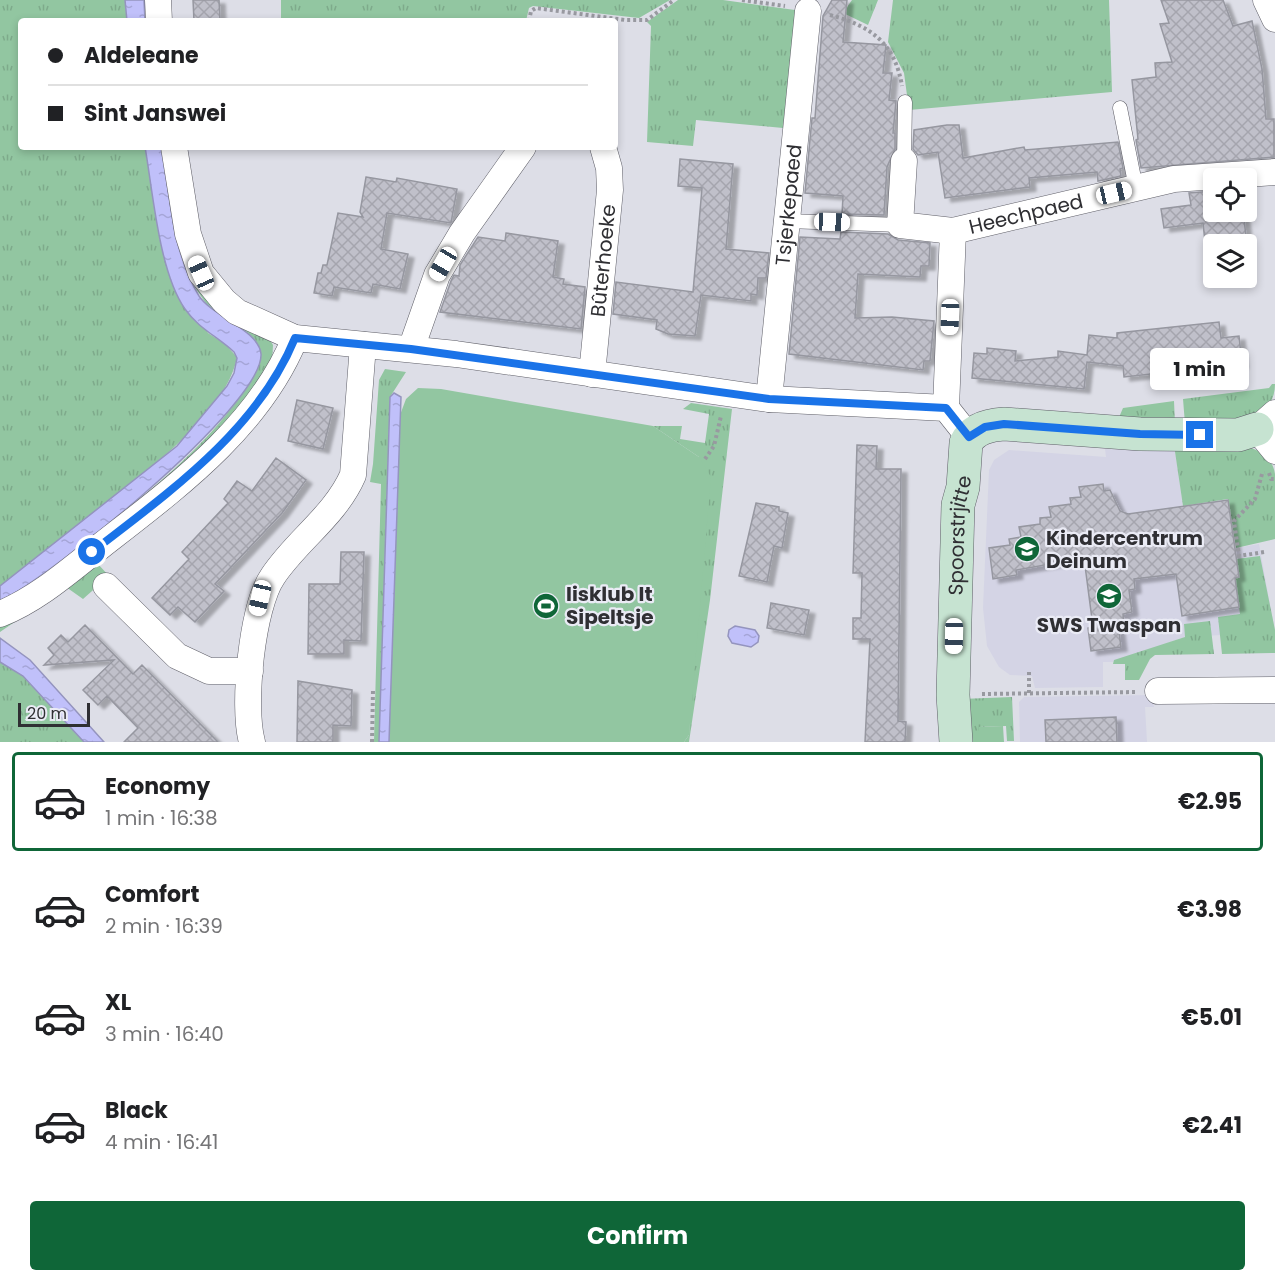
<!DOCTYPE html>
<html lang="en">
<head>
<meta charset="utf-8">
<style>
  :root { --surface:#fff; --page:#f6f6f6; --text:#202124; --muted:#757577; --line:#e0e0e0; --accent:#0f6638 }
  body { margin:0; font-family:Poppins,sans-serif; background:var(--page); color:var(--text); height:100vh; display:flex; flex-direction:column; font-size:22px; white-space:nowrap }
  * { box-sizing:border-box; margin:0 }
  p { font-size:20px; color:var(--muted) }
  .icon { flex:none; width:33px; height:33px; fill:none; stroke:currentColor; stroke-width:2; stroke-linecap:round; stroke-linejoin:round }
  .map { position:relative; height:742px; overflow:hidden }
  .drawer { display:flex; flex-direction:column; background:var(--surface); flex:1 }
  .drawer>* { flex:none }
  .hud { position:absolute; left:18px; top:18px; width:600px; height:132px; border-radius:6px; box-shadow:0 3px 9px #0003; display:grid; align-content:center; height:132px; padding:0 30px; background:var(--surface) }
  .tools { position:absolute; left:1203px; top:168px; display:grid; gap:12px }
  .tools a { display:grid; place-items:center; width:54px; height:54px; border-radius:6px; background:var(--surface); box-shadow:0 3px 9px #0003; font-size:30px }
  .scale { position:absolute; left:18px; bottom:15px; width:72px; box-sizing:border-box; padding-left:6px; border:3px solid #2f2f33; border-top:0; font-size:16px; line-height:21px; white-space:nowrap; color:#2f2f33; -webkit-text-stroke:4px #eaebf5; paint-order:stroke }
  .end { position:absolute; width:27px; height:27px; margin:-14px; border:8px solid #1a73e8; background:#fff; box-shadow:0 0 0 3px #fff }
  .from { border-radius:50% }
  .bubble { position:absolute; height:42px; border-radius:6px; background:var(--surface); box-shadow:0 3px 9px #0003; font-size:20px; font-weight:700; line-height:42px; text-align:center }
  .car { position:absolute; width:18px; height:36px; margin:-18px -9px; border-radius:8px; box-shadow:0 0 4px 2px #0007; background:linear-gradient(#fff 24%,#345 0 40%,#fff 0 76%,#345 0 86%,#fff 0) }
  .hud b { display:flex; align-items:center; gap:21px; height:57px; font-size:22px }
  .hud b+b { border-top:2px solid var(--line) }
  .hud i { width:15px; height:15px; background:var(--text) }
  ul { padding:10px 0 0; list-style:none }
  li { display:flex; align-items:center; gap:18px; height:99px; margin:0 12px 9px; padding:0 18px; border:3px solid transparent; border-radius:6px }
  li div { flex:1 }
  li b { display:block; font-size:22px }
  li em { font-style:normal; font-weight:700 }
  li.on { border-color:var(--accent) }
  li>.icon { width:54px; height:54px; stroke-width:1.5 }
  .action { display:flex; gap:12px; margin-top:auto; padding:12px 30px }
  .action a { flex:1; height:69px; border-radius:6px; background:var(--accent); color:#fff; font-size:24px; font-weight:700; line-height:69px; text-align:center }
  .map>svg:first-child { display:block }
  .built { fill:#d4d4e5 }
  .grass { fill:url(#grass-tufts) }
  .pitch { fill:#92c6a1 }
  .water { fill:url(#water-ripples); stroke:#9494be; stroke-width:1.5 }
  .building { fill:url(#building-cross-hatch); stroke:#9697a0; stroke-width:1.5; filter:url(#shadow) }
  .lines { fill:none; stroke-linecap:round; stroke-linejoin:round }
  .lane-casing { stroke:#5f5f68; stroke-width:15 }
  .street-casing { stroke:#5f5f68; stroke-width:27 }
  .secondary-casing { stroke:#5f5f68; stroke-width:34 }
  .path { stroke:#9899a0; stroke-width:4; stroke-dasharray:3 3; stroke-linecap:butt }
  .lane { stroke:#fff; stroke-width:14 }
  .street { stroke:#fff; stroke-width:26 }
  .secondary { stroke:#c6e3d1; stroke-width:33 }
  .route { stroke:#1a73e8; stroke-width:8 }
  .labels { text-anchor:middle; dominant-baseline:central; stroke-width:4.5; stroke-linejoin:round; paint-order:stroke }
  .street-label { font-size:20px; fill:#2f2f33; stroke:#eaebf5 }
  .poi-label { font-size:20px; font-weight:bold; fill:#2f2f33; stroke:#eaebf5; text-anchor:start }
</style>
</head>
<body>
<div class="map">
<svg width="1275" height="742" viewBox="0 0 1275 742">
  <defs>
    <pattern id="grass-tufts" width="24" height="20" patternUnits="userSpaceOnUse" patternTransform="scale(1.5)"><rect width="24" height="20" fill="#92c6a1"/><path d="M3 7l-1-3M5 7V3M7 7l1-3M15 17l-1-3M17 17v-4M19 17l1-3" fill="none" stroke="#7eaa8b"/></pattern>
    <pattern id="water-ripples" width="26" height="14" patternUnits="userSpaceOnUse" patternTransform="scale(1.5)"><rect width="26" height="14" fill="#c0c0fa"/><path d="M2 4q2-2 4 0t4 0M15 11q2-2 4 0t4 0" fill="none" stroke="#a5a5d7"/></pattern>
    <pattern id="building-cross-hatch" width="8" height="8" patternUnits="userSpaceOnUse" patternTransform="scale(1.5)"><rect width="8" height="8" fill="#c0c0ca"/><path d="M0 0l8 8M0 8l8-8" fill="none" stroke="#a5a5ae"/></pattern>
    <filter id="shadow"><feDropShadow dx="6" dy="4" stdDeviation="1.5" flood-color="#0004"/></filter>
  </defs>
  <rect width="100%" height="100%" fill="#dddee7"/>
  <!-- built -->
  <path class="built" d="M1105 449 1175 451 1183 506 1229 499 1236 548 1259 544 1275 632 1185 637 1113 662H1103V687L1035 688 1032 676 1010 675 999 667 987 646 983 608 989 470 994 460 1009 450 1106 457Z
    M1152 695 1154 707H1145L1147 742H1020L1019 702 1024 697Z"/>
  <!-- grass -->
  <path class="grass" d="M0 0H125L127 21H21V147H145L161 239 208 333 225 344 237 357C227 415 135 480 91 516 61 540 32 565 0 586Z
    M281 0H670L639 18 533 6 529 8 526 21H281Z
    M678 0H723L795 10 803 15 793 118 783 125V128L696 120 693 146 647 142 651 26 647 22Z
    M852 0H878L868 25 839 11 831 2 845 10Z
    M893 0H1109L1112 92 909 110 904 73 888 42Z
    M162 147H167L181 234 268 337 273 345 272 363 217 440 35 589 8 598 31 583C110 520 206 459 257 370L246 333 209 308 190 280 179 252Z
    M296 368 235 447 169 509 98 564 109 576 83 599 66 587 0 632V620Z
    M385 369 406 372 390 397 379 742H374L381 484 370 482 373 464 379 380Z
    M1272 384H1275C1275 428 1217 422 1185 424L1183 399 1269 388Z
    M1174 401 1175 424 1117 422 1123 408Z
    M691 403 732 409 710 600 689 742H684L689 735 699 457 653 426H682L680 439 705 443 709 414 683 409Z
    M1174 445C1203 445 1269 434 1275 474 1275 495 1275 518 1275 539L1236 548 1228 499 1183 506Z
    M1260 556 1275 630V653L1222 654 1218 617 1240 614 1235 578 1239 577 1236 559Z
    M1210 621 1214 654 1155 655 1150 659 1139 680H1125V664H1113L1114 660 1185 637 1184 624Z
    M0 662 23 676 84 742H0Z
    M1012 697 1014 741H1007L1006 726 979 727V742H966L961 699Z"/>
  <!-- pitch -->
  <path class="pitch" d="M418 388 441 389 653 426 699 457 711 477 689 735 684 742H389L400 415 406 399Z
    M1003 726 1004 742H979V727Z"/>
  <!-- water -->
  <path class="water" d="M125 0H144L145 21H127Z
    M145 147H162C170 197 172 252 199 296 212 316 259 330 261 354 264 405 48 580 0 601V586L177 446 227 386 234 373 237 358 234 352C218 337 198 328 185 309 159 272 153 192 145 147Z
    M394 393 401 397 389 742H379L390 397Z
    M735 626 755 630 759 636 758 642 751 647 732 643 728 636 729 630Z
    M0 638 30 660 104 742H84L23 676 0 662Z"/>
  <!-- building -->
  <path class="building" d="M193 0H219L220 21H194Z
    M832 0H847L843 42 886 45 883 73H892L889 100 896 101 893 133H895V149L887 167 884 215 842 214 843 196 805 193 812 118H815L823 16Z
    M1161 0H1223L1233 26 1252 21 1262 69 1266 119H1274V157L1141 168 1136 140 1138 139 1132 80 1156 77 1155 63 1172 62 1160 24 1169 23Z
    M947 125H959L963 158 1024 147 1025 150 1118 142 1123 168 1120 169 1121 176 1103 180 1098 181 1097 172 1029 178 1030 187 945 198 938 152 918 155 913 149 914 130Z
    M680 159 733 164 726 249 769 253 766 278H758L757 295 751 294V301L701 295 695 336 668 334 656 329 657 320 613 314 616 282 693 292 702 188 678 186Z
    M366 177 396 182 397 178 457 189 451 223 387 213 381 249 408 254 400 289 373 284 371 293 334 287 332 296 314 293 318 273H321L323 265H327L338 213 363 217 360 212Z
    M1214 191V212H1243L1246 236 1205 242 1203 223 1164 228 1161 209 1191 205 1189 193Z
    M841 232 888 234 898 240 930 243 929 266H921L920 277 858 274 855 318 892 317 934 321 930 361H924L923 370 789 354 800 237 840 239Z
    M506 233 558 241 553 277 564 279 563 284 585 287 581 329 440 312 451 281 454 275 459 276 460 265 478 237 505 241Z
    M1219 322 1221 338 1239 336 1242 364 1124 377 1123 366 1087 362 1084 389 972 378 974 353 987 354V348L1016 351 1015 361 1058 357V351L1087 355 1089 335 1117 338V333Z
    M297 400 333 408 323 449 288 441Z
    M857 445 877 446 876 469H901L898 721 906 722 905 742H865L870 639H853V618H861L862 573H853Z
    M276 458 306 480 282 513 215 584 224 591 195 622 178 607 170 615 152 598 189 559 182 552 228 503 224 499 237 481 252 491Z
    M1103 484 1104 491 1110 490 1120 511 1128 514 1228 500 1239 577 1235 578 1239 607 1182 616 1176 574 1134 579 1135 589 1129 590 1132 612 1123 614 1124 624 1118 625 1121 647 1091 651 1088 628 1093 627 1084 558 1016 570 1017 575 993 579 989 548 1010 545 1009 539 1021 537 1019 527 1040 524V518L1051 517 1049 507 1071 504 1070 498 1081 497 1079 487Z
    M756 503 779 507V511L788 513 782 548 774 546 767 582 739 576Z
    M341 552H364L361 641 344 640V654H308L309 584H340Z
    M771 603 809 610 804 635 767 628Z
    M85 625 133 674 142 665 218 742H124L138 728 107 696 98 705 83 690 114 660 44 665 54 655 48 648 61 635 68 642Z
    M298 681 352 690 351 726 333 725V742H297Z
    M1116 717 1117 742H1046L1045 720Z"/>
  <g class="lines">
    <!-- lane casing -->
    <g class="lane-casing">
      <path id="lane" d="M1120 108 1136 188
        M904 161 905 102
        M787 221 900 225"/>
    </g>
    <!-- street casing -->
    <g class="street-casing">
      <g id="street">
        <path d="M158 0 159 21"/>
        <path d="M1266 0 1275 19"/>
        <path d="M174 147 188 234 201 273 224 301 237 312 295 338 456 354 769 399 946 408 969 437"/>
        <path d="M904 161 900 225 953 231"/>
        <path d="M411 349 437 275 462 233 523 147"/>
        <path id="s1" d="M592 374 610 190 609 168 603 147"/>
        <path id="s2" d="M769 399 808 11"/>
        <path id="s3" d="M946 408 953 231 1174 179 1275 172"/>
        <path d="M1275 413 1257 429 1275 451"/>
        <path d="M106 586 177 656 209 671H250"/>
        <path d="M0 614C38 599 70 570 102 545 175 488 259 427 295 338"/>
        <path d="M1158 691 1275 690"/>
        <path d="M252 742C242 706 252 606 273 576 297 540 335 516 353 475L363 345"/>
      </g>
    </g>
    <!-- secondary casing -->
    <g class="secondary-casing">
      <g id="secondary">
        <path id="s4" d="M956 742 953 695 958 505 963 487 966 443C973 429 988 425 1004 424L1140 434 1238 435 1257 429"/>
      </g>
    </g>
    <!-- path -->
    <path class="path" d="M742 0 785 6
      M830 15C872 26 895 44 902 86
      M529 21 531 11 536 8 625 20H647L674 0
      M705 459 714 446 721 416
      M1269 473 1271 479H1275
      M1264 552 1239 556 1234 521 1255 499 1262 474 1265 473
      M1029 672V693
      M982 694 1136 692
      M372 742 373 690"/>
    <!-- lane -->
    <use href="#lane" class="lane"/>
    <!-- street -->
    <use href="#street" class="street"/>
    <!-- secondary -->
    <use href="#secondary" class="secondary"/>
  </g>
  <g class="lines">
    <!-- route -->
    <path class="route" d="M92 552C168 493 257 431 295 338L411 349 769 399 946 408 969 437 985 427 1004 424 1140 434 1200 435"/>
  </g>
  <!-- icons -->
  <defs>
    <g id="school-disc" transform="scale(1.35)"><circle r="9.5" fill="#0f6638" stroke="#eaebf5"/><path d="M0-5L7-2L0 1L-7-2ZM-4 1L0 2.5L4 1V4Q0 6-4 4Z" fill="#fff"/></g>
    <g id="stadium-disc" transform="scale(1.35)"><circle r="9.5" fill="#0f6638" stroke="#eaebf5"/><path d="M0-5a6.5 5 0 1 0 0 10a6.5 5 0 1 0 0-10ZM-3.5-1.8h7v3.6h-7Z" fill="#fff"/></g>
  </defs>
  <g fill-rule="evenodd">
    <use href="#school-disc" x="1027" y="549"/>
    <use href="#school-disc" x="1109" y="596"/>
    <use href="#stadium-disc" x="546" y="606"/>
  </g>
  <g class="labels">
    <!-- street labels -->
    <g class="street-label">
      <text stroke="none"><textPath href="#s2" startOffset="195">Tsjerkepaed</textPath></text>
      <text stroke="none"><textPath href="#s3" startOffset="252">Heechpaed</textPath></text>
      <text stroke="none"><textPath href="#s1" startOffset="114">Bûterhoeke</textPath></text>
      <text stroke="none"><textPath href="#s4" startOffset="207">Spoorstrjitte</textPath></text>
    </g>
    <!-- poi labels -->
    <g class="poi-label">
      <text x="1046" y="538">Kindercentrum<tspan x="1046" dy="23">Deinum</tspan></text>
      <text x="566" y="594">Iisklub It<tspan x="566" dy="23">Sipeltsje</tspan></text>
      <text x="1109" y="625" text-anchor="middle">SWS Twaspan</text>
    </g>
  </g>
</svg>
<div class="tools">
<a><svg class="icon" aria-label="locate" viewBox="0 0 24 24"><circle cx="12" cy="12" r="6"/><path d="M12 2v4M12 18v4M2 12h4M18 12h4"/></svg></a>
<a><svg class="icon" aria-label="layers" viewBox="0 0 24 24"><path d="M12 4l9 5-9 5-9-5zM3 14l9 5 9-5"/></svg></a>
</div>
<div class="scale">20 m</div>
<i class="end from" style="left:92px;top:552px"></i>
<i class="end" style="left:1200px;top:435px"></i>
<div class="bubble" style="left:1150px;top:348px;width:99px">1 min</div>
<i class="car" style="left:1114px;top:193px;rotate:77deg"></i>
<i class="car" style="left:832px;top:222px;rotate:92deg"></i>
<i class="car" style="left:443px;top:264px;rotate:210deg"></i>
<i class="car" style="left:201px;top:273px;rotate:336deg"></i>
<i class="car" style="left:950px;top:317px;rotate:182deg"></i>
<i class="car" style="left:260px;top:598px;rotate:193deg"></i>
<i class="car" style="left:954px;top:636px;rotate:181deg"></i>
<div class="hud">
<b><i class="from"></i>Aldeleane</b>
<b><i></i>Sint Janswei</b>
</div>
</div>
<section class="drawer">
<ul>
<li class="on"><svg class="icon" aria-label="car" viewBox="0 0 24 24"><path d="M5 17H2v-5l4-1 3-4h7l3 4 3 1v5h-3M9 17h6M6 11h13"/><circle cx="7" cy="17" r="2"/><circle cx="17" cy="17" r="2"/></svg><div><b>Economy</b><p>1 min · 16:38</p></div><em>€2.95</em></li>
<li><svg class="icon" aria-label="car" viewBox="0 0 24 24"><path d="M5 17H2v-5l4-1 3-4h7l3 4 3 1v5h-3M9 17h6M6 11h13"/><circle cx="7" cy="17" r="2"/><circle cx="17" cy="17" r="2"/></svg><div><b>Comfort</b><p>2 min · 16:39</p></div><em>€3.98</em></li>
<li><svg class="icon" aria-label="car" viewBox="0 0 24 24"><path d="M5 17H2v-5l4-1 3-4h7l3 4 3 1v5h-3M9 17h6M6 11h13"/><circle cx="7" cy="17" r="2"/><circle cx="17" cy="17" r="2"/></svg><div><b>XL</b><p>3 min · 16:40</p></div><em>€5.01</em></li>
<li><svg class="icon" aria-label="car" viewBox="0 0 24 24"><path d="M5 17H2v-5l4-1 3-4h7l3 4 3 1v5h-3M9 17h6M6 11h13"/><circle cx="7" cy="17" r="2"/><circle cx="17" cy="17" r="2"/></svg><div><b>Black</b><p>4 min · 16:41</p></div><em>€2.41</em></li>
</ul>
<div class="action"><a>Confirm</a></div>
</section>
</body>
</html>
